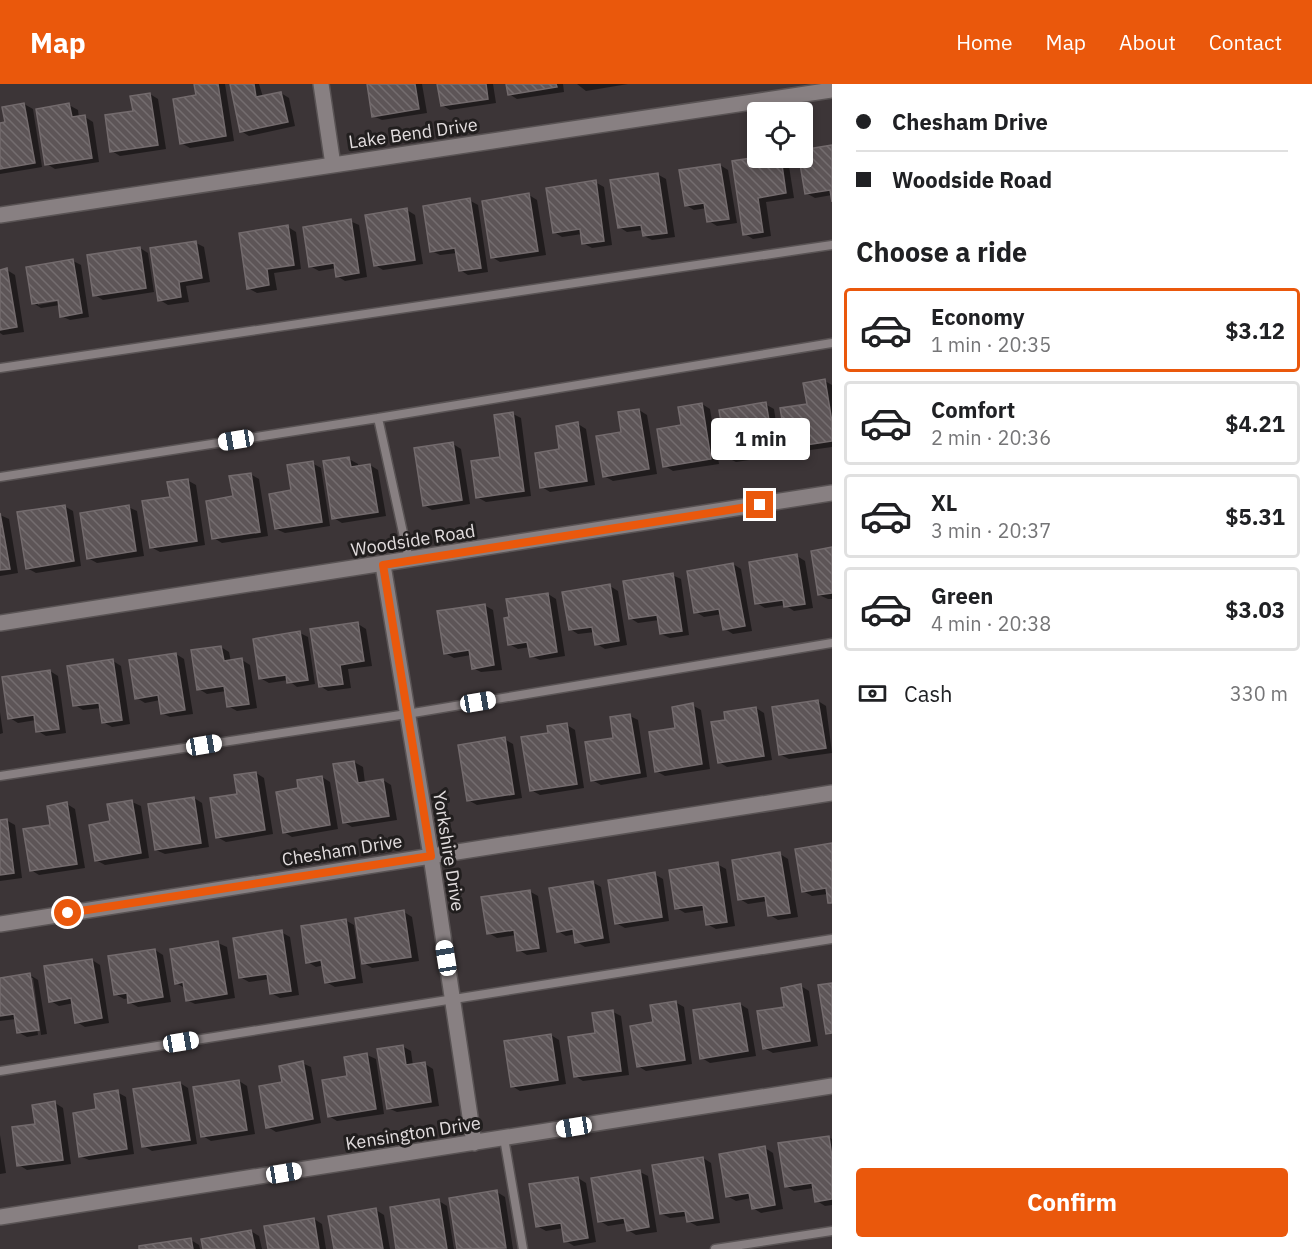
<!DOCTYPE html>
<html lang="en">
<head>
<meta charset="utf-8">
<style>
  :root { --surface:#fff; --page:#f2f2f2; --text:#202124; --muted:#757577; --line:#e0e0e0; --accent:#ea580c }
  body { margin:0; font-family:"IBM Plex Sans",sans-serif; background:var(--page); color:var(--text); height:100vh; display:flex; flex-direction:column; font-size:22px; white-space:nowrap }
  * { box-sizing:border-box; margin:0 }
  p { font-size:20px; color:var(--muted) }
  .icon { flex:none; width:33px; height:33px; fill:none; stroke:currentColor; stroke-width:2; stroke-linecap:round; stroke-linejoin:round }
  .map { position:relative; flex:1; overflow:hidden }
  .drawer { display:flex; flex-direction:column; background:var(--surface); width:480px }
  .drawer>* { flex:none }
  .banner { display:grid; align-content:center; height:132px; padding:0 24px; background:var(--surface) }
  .tools { position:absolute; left:747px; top:18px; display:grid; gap:12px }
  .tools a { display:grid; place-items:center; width:66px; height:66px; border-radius:6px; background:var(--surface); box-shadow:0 3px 9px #0003; font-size:30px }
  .end { position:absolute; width:27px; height:27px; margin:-14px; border:8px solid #ea580c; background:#fff; box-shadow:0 0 0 3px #fff }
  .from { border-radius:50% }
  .bubble { position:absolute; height:42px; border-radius:6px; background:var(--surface); box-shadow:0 3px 9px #0003; font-size:20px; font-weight:700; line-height:42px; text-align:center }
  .car { position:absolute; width:18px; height:36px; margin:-18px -9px; border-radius:8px; box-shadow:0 0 4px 2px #0007; background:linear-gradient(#fff 24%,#345 0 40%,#fff 0 76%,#345 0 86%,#fff 0) }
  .banner b { display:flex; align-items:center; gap:21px; height:57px; font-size:22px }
  .banner b+b { border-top:2px solid var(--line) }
  .banner i { width:15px; height:15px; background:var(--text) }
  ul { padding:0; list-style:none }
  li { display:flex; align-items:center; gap:18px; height:84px; margin:0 12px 9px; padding:0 12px; border:3px solid var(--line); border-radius:6px }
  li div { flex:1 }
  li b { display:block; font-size:22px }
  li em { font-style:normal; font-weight:700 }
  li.active { border-color:var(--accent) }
  li>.icon { width:54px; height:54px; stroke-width:1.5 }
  h2 { padding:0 24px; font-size:27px; line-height:72px }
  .pay { display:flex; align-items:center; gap:15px; height:66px; padding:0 24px; font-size:22px }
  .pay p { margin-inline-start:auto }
  .cta { display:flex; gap:12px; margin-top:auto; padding:12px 24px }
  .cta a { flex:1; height:69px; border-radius:6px; background:var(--accent); color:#fff; font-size:24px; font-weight:700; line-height:69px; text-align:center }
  header { display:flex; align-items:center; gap:36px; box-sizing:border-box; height:84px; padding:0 30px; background:var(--accent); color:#fff }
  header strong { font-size:28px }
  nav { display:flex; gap:33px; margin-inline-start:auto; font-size:21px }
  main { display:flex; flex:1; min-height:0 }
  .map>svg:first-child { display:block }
  .shadow { fill:#0007; fill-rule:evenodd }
  .building { fill:url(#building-back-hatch); stroke:#736b6d; stroke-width:1.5 }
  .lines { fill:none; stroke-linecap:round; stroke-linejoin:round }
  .service-casing { stroke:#595354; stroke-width:11 }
  .minor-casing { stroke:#595354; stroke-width:18 }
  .tertiary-casing { stroke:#595354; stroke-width:18 }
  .service { stroke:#888082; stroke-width:8 }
  .minor { stroke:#888082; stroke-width:15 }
  .tertiary { stroke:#888082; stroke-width:15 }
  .route { stroke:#ea580c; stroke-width:8 }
  .labels { text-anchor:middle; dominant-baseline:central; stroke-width:6; stroke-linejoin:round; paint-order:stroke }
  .street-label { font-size:18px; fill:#e3dedf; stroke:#211e1e }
</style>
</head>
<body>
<header>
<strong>Map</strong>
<nav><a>Home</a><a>Map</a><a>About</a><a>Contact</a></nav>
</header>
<main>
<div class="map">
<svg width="832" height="1165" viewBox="0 0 832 1165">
  <defs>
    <pattern id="building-back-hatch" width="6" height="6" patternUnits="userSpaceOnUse" patternTransform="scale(1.5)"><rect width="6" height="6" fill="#5d5557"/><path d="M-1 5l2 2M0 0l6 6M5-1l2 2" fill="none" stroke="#746d6f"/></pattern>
  </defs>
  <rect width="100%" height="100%" fill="#3c3537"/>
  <!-- shadow -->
  <path class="shadow" d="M196 0H225L234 57 190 64 181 59 198 12Z
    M231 0H259L263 13 281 9 289 14 295 42 249 52 241 47Z
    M368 0H422L427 29 382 36 373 32Z
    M439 0H493L496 19 450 26 442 21Z
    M507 0H563L564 8 517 15 509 10Z
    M577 0H628L586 7Z
    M150 10 158 15 166 65 120 72 112 67 135 28Z
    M24 20 33 25 42 83 0 90V40L7 39Z
    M69 21 78 26 79 34 85 33 93 38 99 78 55 85 47 80Z
    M832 63V111L815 114 806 109 801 74Z
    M765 74H784L788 76 794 114 766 118 771 152 753 155 745 150Z
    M720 81 728 86 737 139 717 142 709 137 707 124 694 126 686 121Z
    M657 90 666 95 675 153 652 156 644 152 643 146 627 148 619 143Z
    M595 98 604 103 612 161 592 164 583 159 582 150 562 153 554 148Z
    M529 111 537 116 546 171 500 178 492 173Z
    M469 116 478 121 488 188 468 191 460 186 457 169 440 171 432 167Z
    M407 126 415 131 423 180 383 186 375 181Z
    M350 137 359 141 367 193 345 197 337 192 336 184 319 187 310 182Z
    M288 143 296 148 301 185 274 189 277 206 257 209 248 204Z
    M196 159 204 163 210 198 186 202 189 218 168 221 160 216Z
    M140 164 148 169 154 208 103 216 95 211Z
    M73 177 81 181 89 233 70 236 61 232 60 221 41 224 33 219ZM65 214V216L38 221V218Z
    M7 186 15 191 24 248 3 251 0 249V187Z
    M825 297 832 301V363L796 368 788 363Z
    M702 320 710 325 719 380 673 387 665 382Z
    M765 320 774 325 781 371 736 378 728 374Z
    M639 326 647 331 657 390 613 397 604 392 623 350Z
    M513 330 521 334 531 412 486 418 477 413 501 374Z
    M578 340 586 345 595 401 550 408 542 403 561 366Z
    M453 360 461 365 470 420 432 426 424 421Z
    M349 375 358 380V383L370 381 378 386 386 432 342 439 334 434Z
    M312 379 321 384 330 442 285 449 276 445 292 408Z
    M250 390 259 395 268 452 222 459 214 454 234 414Z
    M187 396 196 401 205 461 160 468 151 463 171 414Z
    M64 422 73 427 81 482 36 489 27 484Z
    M128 423 137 427 144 472 97 479 88 474Z
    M0 431 9 435 18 489 0 492Z
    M832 465V515H828L819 511Z
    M797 472 805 477 813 524 794 527 785 521 765 524 757 519Z
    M733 480 741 485 752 547 733 550 725 545 722 530 704 533 696 528Z
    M672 491 681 495 689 551 670 554 661 550 659 536 638 539 630 534Z
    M610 502 618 507 627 561 605 565 597 560 595 548 578 550 570 545Z
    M548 510 556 515 565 572 540 576 531 572 530 563 518 565 509 560Z
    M484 521 493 526 502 586 481 588 473 584 471 571 454 574 445 569Z
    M358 540 366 545 372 582 348 585 351 604 328 607 320 602Z
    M300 549 308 553 315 600 297 603 288 596 269 599 260 594Z
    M221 563 229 568 231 578 242 576 250 581 257 624 237 627 228 622 226 607 207 610 199 605Z
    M176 570 184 575 193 630 170 633 162 629 160 616 145 619 137 614Z
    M113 577 121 582 130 640 112 643 103 638 101 624 83 626 75 621Z
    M50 587 58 592 66 649 46 652 38 647 36 636 18 639 10 634Z
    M818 617 826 622 832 669 789 675 781 671Z
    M692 621 701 626 710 685 665 692 656 687 677 645Z
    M756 624 764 629 772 676 727 683 719 678 727 637Z
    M0 628 3 649 0 650Z
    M630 632 638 636 647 693 601 701 592 696Z
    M567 641 575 646 584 704 540 711 531 706Z
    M504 655 513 660 522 714 477 721 468 716Z
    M354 678 363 683 365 699 383 696 391 701 397 736 352 743 344 738Z
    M256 689 264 694 273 750 226 758 217 753 239 711Z
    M322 693 330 698 338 745 292 753 284 748 300 706Z
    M194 714 202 719 209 763 165 770 156 766Z
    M132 718 141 722 149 774 105 781 96 776 112 739Z
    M67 720 75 725 85 784 39 791 31 786Z
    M6 736 15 741 22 794 0 797V737Z
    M832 761V820L829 818 828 810 812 812 803 807Z
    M780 770 788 775 798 833 778 836 770 831 767 817 748 820 740 815Z
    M717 780 726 785 735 842 716 845 707 840 705 826 685 829 677 824Z
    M654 790 663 795 669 837 625 844 616 839Z
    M592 798 601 803 610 859 585 863 577 858 575 850 566 852 558 847Z
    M529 807 538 812 547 868 527 871 519 866 516 851 497 854 489 849Z
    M404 828 412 833 419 877 372 884 364 879Z
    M345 836 354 841 363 899 335 903 326 898 324 881 316 883 308 878Z
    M281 848 290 853 299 911 280 914 271 909 269 895 249 898 240 893Z
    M218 859 227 863 235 914 195 920 187 916 185 904 176 899Z
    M155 866 163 871 171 918 138 923 129 918V914L124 915 115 910Z
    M92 876 100 881 109 939 85 943 77 938 74 919 59 922 51 917Z
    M30 891 38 896 47 950 41 951 33 894H30L38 951 27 953 18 948 16 935 0 937V895Z
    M801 902 809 907 818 962 773 969 764 964 785 924Z
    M675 918 684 923 692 980 646 987 638 982 655 939Z
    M740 920 748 925 756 972 710 979 702 974Z
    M613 928 621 932 629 991 583 997 575 992 597 951Z
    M551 951 559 956 566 1000 520 1007 512 1002Z
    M402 962 411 967 413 982 425 980 433 985 439 1022 397 1028 388 1024Z
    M367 971 376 975 384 1030 337 1037 329 1032 349 993Z
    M302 979 311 983 321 1039 276 1048 268 1043 284 999Z
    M239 997 247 1002 255 1050 211 1057 203 1052Z
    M180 999 188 1004 197 1060 152 1067 144 1062Z
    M117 1008 126 1013 134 1070 89 1076 80 1072 98 1026Z
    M55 1019 63 1024 71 1080 27 1086 19 1081 36 1041Z
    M0 1051 6 1089 0 1090Z
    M828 1053 832 1055V1121L825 1122 817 1117 814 1104 794 1107 786 1102Z
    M765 1064 773 1069 783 1125 761 1129 753 1124 751 1114 736 1117 727 1112Z
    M703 1074 711 1079 720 1139 697 1142 688 1137 687 1132 670 1134 662 1130Z
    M640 1088 648 1092 657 1148 636 1151 628 1146 627 1139 608 1142 600 1137Z
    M578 1094 586 1099 596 1158 574 1162 566 1157 564 1144 546 1147 537 1142Z
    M497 1108 505 1113 513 1165H458L450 1115Z
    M439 1117 447 1122 454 1165H398Z
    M376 1126 384 1131 390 1165H335Z
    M314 1135 322 1140 326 1165H269Z
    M251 1147 259 1152 262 1165H205Z
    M191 1156 199 1161 200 1165H141Z"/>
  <!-- building -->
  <path class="building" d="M194 0H218L226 52 180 60 173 15 196 11Z
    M230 0H254L256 13 281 8 288 38 240 48Z
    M367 0H415L419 25 372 33Z
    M437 0H486L488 15 441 22Z
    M506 0H556L557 3 508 11Z
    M150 9 158 61 110 68 105 31 133 27 130 12Z
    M24 19 35 79 0 85V39L5 38 2 23Z
    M69 19 72 33 85 31 92 74 45 81 36 25Z
    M832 61V118L830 106 805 110 799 74H802V66Z
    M758 73 781 74 786 109 758 114 763 148 743 151 732 77Z
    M720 80 729 135 707 138 704 119 685 122 679 86Z
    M658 89 667 149 643 152 641 141 618 144 610 96Z
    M596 96 604 157 582 160 580 145 553 149 546 104Z
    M529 109 538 167 491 174 482 117Z
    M470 114 481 184 459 187 455 164 430 168 423 122Z
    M407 124 415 176 374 182 365 131Z
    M351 135 359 189 336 193 334 179 309 183 303 143Z
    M288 141 294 181 267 185 269 201 247 205 239 149Z
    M196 157 202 194 179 198 181 213 158 217 150 164Z
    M140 163 146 204 93 212 87 171Z
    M73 175 82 229 60 233 58 216 32 220 26 183Z
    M7 184 17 243 0 246V186Z
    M825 295 832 338V357L787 364 780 324 807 320 803 299Z
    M766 318 774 367 727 375 719 326Z
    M702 319 711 375 663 383 657 345 681 341 678 323Z
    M639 325 649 385 603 393 596 352 621 348 618 328Z
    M513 328 524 407 476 414 471 377 500 373 494 331Z
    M578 338 587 397 540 404 535 369 559 365 556 342Z
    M453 358 462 416 423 422 414 364Z
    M349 373 351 383 370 380 378 428 332 435 323 377Z
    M313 377 322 438 275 445 269 410 291 406 287 381Z
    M251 389 260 448 212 455 206 417 233 412 229 392Z
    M188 395 197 457 150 464 142 417 170 413 167 398Z
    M65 421 74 477 26 485 17 428Z
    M129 421 136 467 87 475 80 429Z
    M0 429 10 485 0 486Z
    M832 463V509L818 511 811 467Z
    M797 470 805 520 784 523 783 516 755 520 749 478Z
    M733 479 745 542 723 546 719 525 694 529 687 487Z
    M673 489 682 547 660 550 657 531 629 535 623 497Z
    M610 500 619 557 595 561 592 543 569 546 562 508Z
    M548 509 557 568 530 573 527 558 508 561 504 534 509 533 506 515Z
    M485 520 494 581 472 585 469 566 444 570 437 527Z
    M358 538 364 577 340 581 343 600 319 603 310 545Z
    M300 547 308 596 287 599 286 591 259 595 253 555Z
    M221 562 224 577 242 574 249 620 227 623 224 602 197 606 191 566Z
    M176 569 185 626 161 630 158 611 135 615 129 576Z
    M113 575 122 636 102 639 99 619 73 622 67 582Z
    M50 586 59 645 36 648 34 631 8 635 2 593Z
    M818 616 826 664 779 671 772 623Z
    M693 619 702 680 655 688 649 648 675 644 672 623Z
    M756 623 764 672 718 679 711 638 725 636 724 628Z
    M630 630 640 689 591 697 585 658 613 654 610 633Z
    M567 639 577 700 530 707 521 653 548 649 547 642Z
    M505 653 514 710 467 717 458 661Z
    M354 677 358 699 383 695 389 732 343 739 333 680Z
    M256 688 265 746 216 754 210 714 237 710 234 691Z
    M322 692 330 741 283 749 276 708 298 704 297 696Z
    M194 713 201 759 155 766 148 720Z
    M132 716 141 769 95 777 89 741 110 737 107 720Z
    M67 718 77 780 30 787 23 745 50 741 47 722Z
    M7 735 14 789 0 791V736Z
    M832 759V819H828L826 804 802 808 795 765Z
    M780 768 790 829 768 832 765 812 738 816 732 776Z
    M718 778 727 838 706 841 703 821 675 825 669 786Z
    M655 788 662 833 615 840 608 796Z
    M593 797 603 854 575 859 573 845 557 848 549 804Z
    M530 806 539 864 517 867 514 846 487 850 481 813Z
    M404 826 411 873 362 880 355 834Z
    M346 835 355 894 325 899 321 876 306 879 301 842Z
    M282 846 291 907 270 910 267 890 239 894 233 854Z
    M218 857 227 910 186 917 183 898 175 900 170 865Z
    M155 865 163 913 128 919 127 909 114 911 108 872Z
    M92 875 102 934 75 939 71 914 49 918 44 882Z
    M30 889 39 946 17 949 14 930 0 932V894Z
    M832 899V949L826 950 818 901Z
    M801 900 810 957 763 965 757 927 784 923 781 904Z
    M676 917 685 976 637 983 630 942 653 938 650 921Z
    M740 919 748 967 700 975 693 926Z
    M613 926 621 987 574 993 568 953 595 949 592 929Z
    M551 950 558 996 511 1003 504 957Z
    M403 961 406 981 425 978 431 1018 387 1025 377 965Z
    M367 969 376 1025 328 1033 322 996 347 992 344 973Z
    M303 977 313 1035 266 1044 259 1002 282 998 279 982Z
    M239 996 247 1046 201 1053 193 1003Z
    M180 998 190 1056 142 1063 133 1005Z
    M118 1006 127 1065 79 1073 73 1029 96 1025 94 1010Z
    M55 1017 63 1076 17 1082 12 1043 35 1040 32 1021Z
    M829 1052 832 1073V1115L815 1118 812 1099 785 1103 778 1059Z
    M765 1062 775 1121 752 1125 749 1109 726 1113 719 1070Z
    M703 1073 713 1134 687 1138 685 1127 660 1130 652 1081Z
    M640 1086 649 1143 627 1147 624 1134 598 1138 591 1094Z
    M578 1093 588 1154 564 1158 561 1139 536 1143 529 1100Z
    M497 1106 506 1164 457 1165 449 1114Z
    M439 1115 447 1165H396L390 1123Z
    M376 1124 383 1165H334L328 1132Z
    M314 1134 319 1165H268L264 1142Z
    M251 1146 255 1165H203L201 1155Z
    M191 1154 193 1165H139V1162Z"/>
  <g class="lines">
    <!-- service casing -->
    <g class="service-casing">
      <path id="service" d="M0 284 832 161
        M0 393 378 334
        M409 476 378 334 832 259
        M0 692 407 630 832 559
        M0 987 832 855
        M504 1054 523 1165
        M715 1165 832 1147"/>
    </g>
    <!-- minor casing -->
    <g class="minor-casing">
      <path id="minor" d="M321 0 333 81
        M0 131 832 6
        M383 481 431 772 474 1059
        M0 840 832 709
        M0 1133 832 1002"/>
    </g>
    <!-- tertiary casing -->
    <g class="tertiary-casing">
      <path id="tertiary" d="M0 539 832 409"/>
    </g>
    <!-- service -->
    <use href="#service" class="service"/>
    <!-- minor -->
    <use href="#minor" class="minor"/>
    <!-- tertiary -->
    <use href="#tertiary" class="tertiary"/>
  </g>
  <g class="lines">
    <!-- route -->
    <path class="route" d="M68 829 431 772 383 481 760 421"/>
  </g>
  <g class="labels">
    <!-- street labels -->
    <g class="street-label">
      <text transform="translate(413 49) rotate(-8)">Lake Bend Drive</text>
      <text transform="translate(413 456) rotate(-9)">Woodside Road</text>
      <text transform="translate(342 766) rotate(-9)">Chesham Drive</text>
      <text transform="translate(449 767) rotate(81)">Yorkshire Drive</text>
      <text transform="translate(413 1049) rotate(-9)">Kensington Drive</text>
    </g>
  </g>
</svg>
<div class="tools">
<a><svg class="icon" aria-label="locate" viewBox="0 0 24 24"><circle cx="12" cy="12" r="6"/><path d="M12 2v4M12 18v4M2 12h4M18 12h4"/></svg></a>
</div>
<i class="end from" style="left:68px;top:829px"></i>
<i class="end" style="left:760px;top:421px"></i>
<div class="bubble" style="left:711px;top:334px;width:99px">1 min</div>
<i class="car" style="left:236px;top:356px;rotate:261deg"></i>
<i class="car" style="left:478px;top:618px;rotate:80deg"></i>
<i class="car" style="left:204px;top:661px;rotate:81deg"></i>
<i class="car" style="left:446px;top:874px;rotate:351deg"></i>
<i class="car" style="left:181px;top:958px;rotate:81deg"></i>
<i class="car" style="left:574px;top:1043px;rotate:261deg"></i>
<i class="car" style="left:284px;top:1089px;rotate:81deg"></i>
</div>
<section class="drawer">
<div class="banner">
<b><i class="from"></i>Chesham Drive</b>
<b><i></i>Woodside Road</b>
</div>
<h2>Choose a ride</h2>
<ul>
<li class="active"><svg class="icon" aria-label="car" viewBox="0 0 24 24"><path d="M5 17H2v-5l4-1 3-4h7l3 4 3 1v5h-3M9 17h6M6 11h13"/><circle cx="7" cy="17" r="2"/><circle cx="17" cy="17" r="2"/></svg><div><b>Economy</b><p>1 min · 20:35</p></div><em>$3.12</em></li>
<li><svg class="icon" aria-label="car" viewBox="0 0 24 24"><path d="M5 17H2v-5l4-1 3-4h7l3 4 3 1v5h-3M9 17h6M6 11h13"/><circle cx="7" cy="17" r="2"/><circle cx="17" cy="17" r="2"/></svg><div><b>Comfort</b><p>2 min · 20:36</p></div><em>$4.21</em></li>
<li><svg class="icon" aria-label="car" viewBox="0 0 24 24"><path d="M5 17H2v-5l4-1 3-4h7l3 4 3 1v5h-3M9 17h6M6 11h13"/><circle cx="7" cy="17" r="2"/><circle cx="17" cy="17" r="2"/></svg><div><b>XL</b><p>3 min · 20:37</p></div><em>$5.31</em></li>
<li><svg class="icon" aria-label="car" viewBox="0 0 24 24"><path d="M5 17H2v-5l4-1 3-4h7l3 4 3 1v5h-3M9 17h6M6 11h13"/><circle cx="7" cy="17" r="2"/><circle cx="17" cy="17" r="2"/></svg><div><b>Green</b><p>4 min · 20:38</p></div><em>$3.03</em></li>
</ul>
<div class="pay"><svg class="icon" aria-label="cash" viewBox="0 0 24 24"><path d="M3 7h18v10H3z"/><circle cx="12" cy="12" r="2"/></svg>Cash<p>330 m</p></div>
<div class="cta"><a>Confirm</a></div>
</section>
</main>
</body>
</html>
